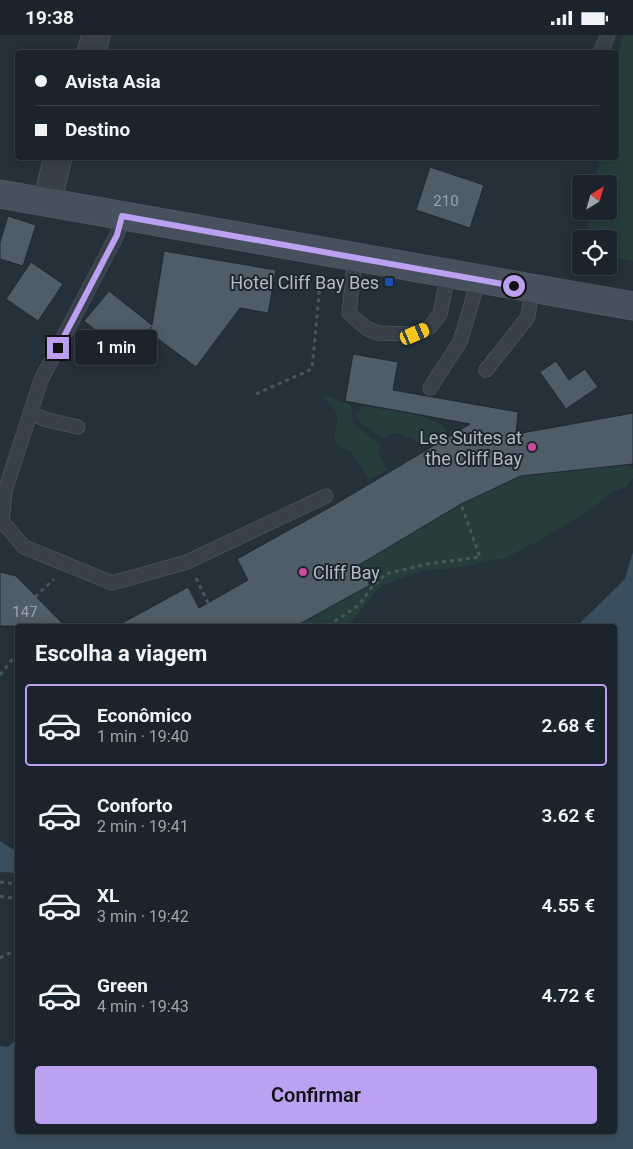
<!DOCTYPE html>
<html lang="pt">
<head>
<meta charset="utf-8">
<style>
  :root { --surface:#1b242c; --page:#283038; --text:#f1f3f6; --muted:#a0a4a9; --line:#394148; --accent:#bca0f2 }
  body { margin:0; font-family:Roboto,sans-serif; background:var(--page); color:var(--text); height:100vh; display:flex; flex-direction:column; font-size:19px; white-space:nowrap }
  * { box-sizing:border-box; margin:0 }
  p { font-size:16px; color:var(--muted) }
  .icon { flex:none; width:28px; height:28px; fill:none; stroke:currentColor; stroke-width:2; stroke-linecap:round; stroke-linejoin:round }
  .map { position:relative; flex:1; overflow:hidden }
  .sheet { position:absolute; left:15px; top:589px; width:602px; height:510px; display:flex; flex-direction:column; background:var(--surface); border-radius:5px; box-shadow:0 2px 12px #0003,0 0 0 1px var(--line) }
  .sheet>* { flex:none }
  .banner { position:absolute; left:15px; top:15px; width:604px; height:110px; border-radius:5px; box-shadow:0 2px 12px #0003,0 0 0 1px var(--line); display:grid; align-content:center; height:110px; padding:0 20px; background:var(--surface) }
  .needle { width:32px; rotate:37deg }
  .fabs { position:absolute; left:572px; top:140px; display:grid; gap:10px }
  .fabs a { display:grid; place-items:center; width:45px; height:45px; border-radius:5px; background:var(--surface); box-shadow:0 2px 12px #0003,0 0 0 1px var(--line); font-size:25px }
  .end { position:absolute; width:22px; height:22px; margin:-11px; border:6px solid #bca0f2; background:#111; box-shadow:0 0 0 2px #111 }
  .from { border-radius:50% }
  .bubble { position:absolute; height:35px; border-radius:5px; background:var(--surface); box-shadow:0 2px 12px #0003,0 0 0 1px var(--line); font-size:16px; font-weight:600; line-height:35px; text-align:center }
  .car { position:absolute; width:15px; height:30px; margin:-15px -8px; border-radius:6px; box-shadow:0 0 4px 1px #0007; background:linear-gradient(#f5c518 24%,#345 0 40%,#f5c518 0 76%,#345 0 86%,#f5c518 0) }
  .banner b { display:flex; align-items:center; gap:18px; height:48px; font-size:19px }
  .banner b+b { border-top:1px solid var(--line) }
  .banner i { width:12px; height:12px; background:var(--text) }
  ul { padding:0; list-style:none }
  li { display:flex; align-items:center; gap:15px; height:82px; margin:0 10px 8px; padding:0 10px; border:2px solid transparent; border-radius:5px }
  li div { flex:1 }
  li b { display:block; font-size:19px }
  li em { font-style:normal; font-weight:600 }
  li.selected { border-color:var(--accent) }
  li>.icon { width:45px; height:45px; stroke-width:1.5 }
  h2 { padding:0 20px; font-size:22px; line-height:60px }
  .action { display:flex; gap:10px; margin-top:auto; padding:10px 20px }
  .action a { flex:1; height:58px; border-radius:5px; background:var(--accent); color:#111; font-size:20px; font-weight:600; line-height:58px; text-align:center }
  .status { display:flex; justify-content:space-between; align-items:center; height:35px; padding:0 25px; background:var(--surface); direction:ltr }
  .status svg { height:14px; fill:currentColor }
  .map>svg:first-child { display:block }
  .green { fill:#273d3c }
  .water { fill:#3a5061 }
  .building { fill:#4f5d68; stroke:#1f2831 }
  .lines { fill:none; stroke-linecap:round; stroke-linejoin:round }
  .lane-casing { stroke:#565f68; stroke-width:15 }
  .street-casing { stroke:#565f68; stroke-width:29 }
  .secondary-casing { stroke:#565f68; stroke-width:29 }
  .path { stroke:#465959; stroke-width:3; stroke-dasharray:4 4; stroke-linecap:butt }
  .lane { stroke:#38414a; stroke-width:14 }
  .street { stroke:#38414a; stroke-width:28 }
  .secondary { stroke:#46515d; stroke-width:28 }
  .route { stroke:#bca0f2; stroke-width:6 }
  .transit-dot { fill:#1a4fb4; stroke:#1d262f; stroke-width:2 }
  .hotel-dot { fill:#d1479c; stroke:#1d262f; stroke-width:2 }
  .labels { text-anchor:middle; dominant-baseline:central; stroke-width:4; stroke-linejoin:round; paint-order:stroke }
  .number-label { font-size:15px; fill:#9aa4ae }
  .poi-label { font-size:18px; fill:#b3bcc6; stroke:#1d262f; text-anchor:end }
</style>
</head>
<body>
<div class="status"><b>19:38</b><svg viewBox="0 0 49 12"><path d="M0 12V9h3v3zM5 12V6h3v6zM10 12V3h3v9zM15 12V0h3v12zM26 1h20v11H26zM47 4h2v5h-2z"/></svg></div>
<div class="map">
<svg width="633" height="1114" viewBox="0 0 633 1114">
  <rect width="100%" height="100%" fill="#24303a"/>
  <!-- green -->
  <path class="green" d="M622 0H633V226L609 222V204H585L590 176H609V149H595L600 123 616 122V33Z
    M324 360 351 370 353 388 380 410 379 419 387 435 369 445C363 436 358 425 350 416 345 412 337 414 335 406 333 398 339 387 337 379 334 371 325 368 324 360Z
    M364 371C393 376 424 376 448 395L423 412 412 404 398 398 381 403 363 390 355 380Z
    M629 429 633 435V443L625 452 613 457 585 478 537 507 523 513 505 524 490 525 465 532 423 536 385 549 377 555 348 591H296L370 550 348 512 371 522 461 469 521 441Z"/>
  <!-- water -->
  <path class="water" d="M633 517V1114H0V1011L8 1012 17 1004 18 1096H615V591H577L625 544Z
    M0 806 17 817V838L0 837Z"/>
  <!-- building -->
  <path class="building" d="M430 132 484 150 470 193 416 175Z
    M8 181 36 190 23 231 0 224V207Z
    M164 216 276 235 268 278 240 273 196 332 150 298 151 292 133 325 84 286 109 256 152 290Z
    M31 227 63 249 38 286 6 264Z
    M353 319 398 327 393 355 518 377 516 399 633 378V429L521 441 461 469 359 530 370 550 296 591H117L188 552 199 573 248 545 237 524 334 470 470 389 345 366Z
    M556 326 569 345 585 334 598 352 566 374 540 337Z
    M0 537 16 541 65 591H0Z"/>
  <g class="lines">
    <!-- lane casing -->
    <g class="lane-casing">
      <path id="lane" d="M600 18 608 0
        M122 181 117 200 41 345 5 456 2 486 24 512 112 548 187 527 326 461
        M355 222 349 278 366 293 378 298 415 299 430 292 440 279 448 239
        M486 335 528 282 532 254
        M430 353 460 307 479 244
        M30 378 47 385 78 392"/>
    </g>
    <!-- street casing -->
    <g class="street-casing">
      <path id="street" d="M91 18 96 0
        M47 167 58 122"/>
    </g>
    <!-- secondary casing -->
    <g class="secondary-casing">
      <path id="secondary" d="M0 159 633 271"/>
    </g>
    <!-- path -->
    <path class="path" d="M256 359 312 334 320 249
      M196 543 208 568
      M35 562 54 544
      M328 591 359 570 372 552 386 539 427 529 480 522 461 469
      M0 640 14 622
      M0 847 18 849
      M0 861 18 864
      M0 923 18 914"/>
    <!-- lane -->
    <use href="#lane" class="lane"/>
    <!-- street -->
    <use href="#street" class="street"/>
    <!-- secondary -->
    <use href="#secondary" class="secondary"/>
  </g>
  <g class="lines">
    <!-- route -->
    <path class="route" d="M58 313 117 200 122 181 514 251"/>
  </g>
  <!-- markers -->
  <rect class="transit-dot" x="384" y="242" width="10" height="10" rx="2.5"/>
  <g class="hotel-dot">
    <circle cx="532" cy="412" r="5"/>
    <circle cx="303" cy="537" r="5"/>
  </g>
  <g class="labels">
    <!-- number labels -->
    <g class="number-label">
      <text x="446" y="166">210</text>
      <text x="25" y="577">147</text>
    </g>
    <!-- poi labels -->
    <g class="poi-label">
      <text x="379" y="247">Hotel Cliff Bay Bes</text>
      <text x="522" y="402">Les Suites at<tspan x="522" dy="21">the Cliff Bay</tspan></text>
      <text x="313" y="537" text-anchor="start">Cliff Bay</text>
    </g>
  </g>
</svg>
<div class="fabs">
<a><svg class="needle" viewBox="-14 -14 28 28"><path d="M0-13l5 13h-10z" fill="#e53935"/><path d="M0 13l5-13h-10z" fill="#a0a4a9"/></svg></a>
<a><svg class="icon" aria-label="locate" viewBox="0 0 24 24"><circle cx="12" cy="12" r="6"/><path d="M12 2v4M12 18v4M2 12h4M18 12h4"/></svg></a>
</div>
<i class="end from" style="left:514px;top:251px"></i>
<i class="end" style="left:58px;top:313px"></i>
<div class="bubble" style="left:75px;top:295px;width:82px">1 min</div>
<i class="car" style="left:415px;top:299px;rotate:67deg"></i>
<div class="banner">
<b><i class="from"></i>Avista Asia</b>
<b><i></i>Destino</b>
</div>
<section class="sheet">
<h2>Escolha a viagem</h2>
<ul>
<li class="selected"><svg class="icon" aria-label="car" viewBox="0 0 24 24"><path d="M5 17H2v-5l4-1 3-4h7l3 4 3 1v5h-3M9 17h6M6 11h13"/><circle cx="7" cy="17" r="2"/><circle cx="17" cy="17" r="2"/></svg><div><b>Econômico</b><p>1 min · 19:40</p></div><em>2.68 €</em></li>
<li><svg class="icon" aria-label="car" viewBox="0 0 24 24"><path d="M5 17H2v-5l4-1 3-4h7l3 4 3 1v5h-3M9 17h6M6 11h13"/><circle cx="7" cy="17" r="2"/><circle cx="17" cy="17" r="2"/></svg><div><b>Conforto</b><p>2 min · 19:41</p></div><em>3.62 €</em></li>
<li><svg class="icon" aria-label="car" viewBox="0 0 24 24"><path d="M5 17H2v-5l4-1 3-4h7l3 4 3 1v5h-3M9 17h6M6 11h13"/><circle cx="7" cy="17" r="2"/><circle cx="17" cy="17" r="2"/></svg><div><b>XL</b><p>3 min · 19:42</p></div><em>4.55 €</em></li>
<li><svg class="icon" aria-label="car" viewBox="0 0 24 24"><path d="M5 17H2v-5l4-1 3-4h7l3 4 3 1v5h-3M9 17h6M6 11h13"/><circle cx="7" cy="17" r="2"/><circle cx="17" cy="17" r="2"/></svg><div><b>Green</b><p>4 min · 19:43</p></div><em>4.72 €</em></li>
</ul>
<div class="action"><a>Confirmar</a></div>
</section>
</div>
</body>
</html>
